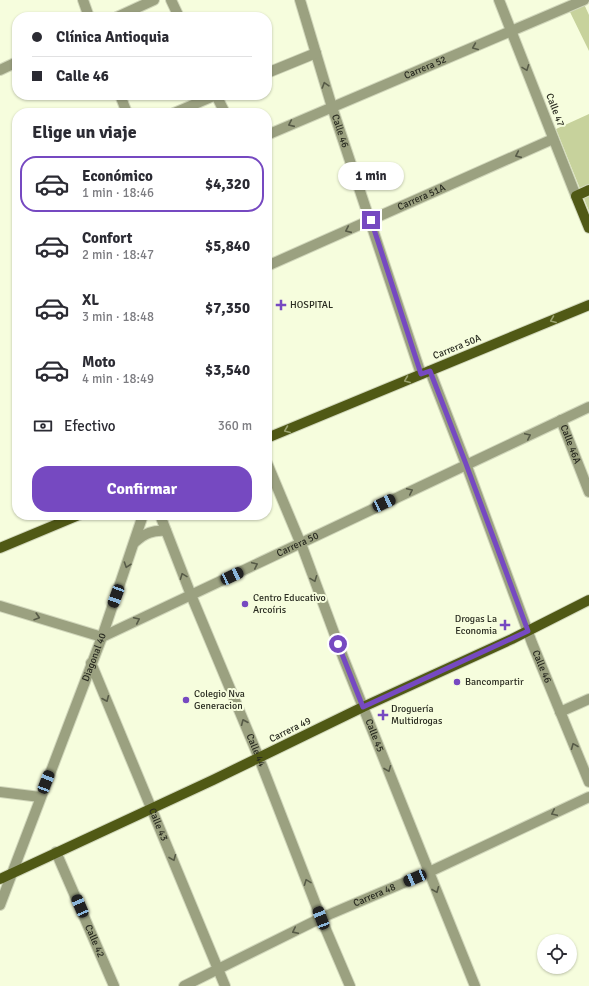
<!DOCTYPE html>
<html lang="es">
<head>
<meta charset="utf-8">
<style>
  :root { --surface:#fff; --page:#f7f7f7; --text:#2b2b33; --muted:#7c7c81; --line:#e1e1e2; --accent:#7649c1 }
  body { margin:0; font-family:Signika,sans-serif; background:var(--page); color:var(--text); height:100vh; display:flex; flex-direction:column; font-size:15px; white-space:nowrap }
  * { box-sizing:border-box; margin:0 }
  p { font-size:13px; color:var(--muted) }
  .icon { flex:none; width:22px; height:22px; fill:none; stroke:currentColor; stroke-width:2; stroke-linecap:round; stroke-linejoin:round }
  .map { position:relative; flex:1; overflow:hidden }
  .side { position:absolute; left:12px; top:108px; width:260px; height:412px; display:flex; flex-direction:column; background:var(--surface); border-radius:16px; box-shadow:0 1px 3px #0004 }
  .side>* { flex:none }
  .hud { position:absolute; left:12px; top:12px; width:260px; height:88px; border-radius:16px; box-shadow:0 1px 3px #0004; display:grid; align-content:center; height:88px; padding:0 20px; background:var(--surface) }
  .buttons { position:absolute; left:537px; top:934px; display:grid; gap:8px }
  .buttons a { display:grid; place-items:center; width:40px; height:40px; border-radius:50%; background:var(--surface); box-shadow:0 1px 3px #0004; font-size:20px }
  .end { position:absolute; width:18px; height:18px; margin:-9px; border:5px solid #7649c1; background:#fff; box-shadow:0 0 0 2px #fff }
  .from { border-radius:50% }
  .bubble { position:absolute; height:28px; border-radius:14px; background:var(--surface); box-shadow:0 1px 3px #0004; font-size:13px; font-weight:700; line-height:28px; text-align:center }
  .car { position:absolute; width:12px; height:24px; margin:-12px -6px; border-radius:5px; box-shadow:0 0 3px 1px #0007; background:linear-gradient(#222 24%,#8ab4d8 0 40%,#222 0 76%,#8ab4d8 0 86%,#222 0) }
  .hud b { display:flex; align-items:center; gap:14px; height:38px; font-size:15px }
  .hud b+b { border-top:1px solid var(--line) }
  .hud i { width:10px; height:10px; background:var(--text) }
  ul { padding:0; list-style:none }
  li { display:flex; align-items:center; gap:12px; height:56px; margin:0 8px 6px; padding:0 12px; border:2px solid transparent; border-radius:16px }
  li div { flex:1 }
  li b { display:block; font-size:15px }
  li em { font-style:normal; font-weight:700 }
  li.current { border-color:var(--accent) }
  li>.icon { width:36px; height:36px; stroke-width:1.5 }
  h2 { padding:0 20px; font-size:18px; line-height:48px }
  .pay { display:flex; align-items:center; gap:10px; height:44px; padding:0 20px; font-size:15px }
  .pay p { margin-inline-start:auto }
  .action { display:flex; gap:8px; margin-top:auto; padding:8px 20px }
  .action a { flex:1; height:46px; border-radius:16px; background:var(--accent); color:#fff; font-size:16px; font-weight:700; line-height:46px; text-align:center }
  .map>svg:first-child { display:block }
  .green { fill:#c7d29c }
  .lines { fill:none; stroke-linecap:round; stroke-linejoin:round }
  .minor-casing { stroke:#d1d7bb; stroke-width:12 }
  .major-casing { stroke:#d1d7bb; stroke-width:12 }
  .minor { stroke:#9ba180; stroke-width:10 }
  .major { stroke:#505915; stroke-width:10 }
  .oneway { stroke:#575b47 }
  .oneway2 { stroke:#9ba36f }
  .route { stroke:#7649c1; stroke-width:5 }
  .poi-dot { fill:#7649c1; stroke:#f6fddd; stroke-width:1.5 }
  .labels { text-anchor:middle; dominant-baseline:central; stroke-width:4; stroke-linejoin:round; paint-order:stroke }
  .street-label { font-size:10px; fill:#2a2c21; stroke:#f6fddd }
  .poi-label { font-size:10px; fill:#2a2c21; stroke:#f6fddd; text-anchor:start }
</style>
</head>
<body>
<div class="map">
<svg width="589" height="986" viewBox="0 0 589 986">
  <rect width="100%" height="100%" fill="#f6fddd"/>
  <!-- green -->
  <path class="green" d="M584 4 589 15V51L570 12Z
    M589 114V211L556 129Z"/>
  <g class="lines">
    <!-- minor casing -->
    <g class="minor-casing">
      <g id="minor">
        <path d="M83 0 89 17"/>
        <path d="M171 0 179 17"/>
        <path id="s1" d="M300 0 332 107 421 374"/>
        <path d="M499 0 576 196"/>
        <path d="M117 17 154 0"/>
        <path d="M0 70 17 62"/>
        <path d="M267 73 316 53"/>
        <path d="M120 95 127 113"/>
        <path d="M216 95 225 113"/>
        <path d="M174 113 216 95"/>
        <path id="s2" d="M267 135 584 0"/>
        <path id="s3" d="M267 266 553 139"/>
        <path id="s4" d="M430 371 466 464 532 643 589 782"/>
        <path id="s5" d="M561 420 589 492"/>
        <path id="s6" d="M267 463 303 549 343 657 429 872 475 986"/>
        <path id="s7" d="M160 515 191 595 259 758 321 918 350 986"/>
        <path d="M135 542C145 533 153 530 166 531"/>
        <path id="s8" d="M0 606 102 637 589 407"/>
        <path id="s9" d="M91 663 225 986"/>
        <path d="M560 712 589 699"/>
        <path d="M0 792 40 797"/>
        <path id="s10" d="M56 852 114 986"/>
        <path id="s11" d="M0 905 102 637 143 515"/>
        <path id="s12" d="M184 986 321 918 429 872 589 797"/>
      </g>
    </g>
    <!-- major casing -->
    <g class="major-casing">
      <path id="major" d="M589 190 576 196 589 228
        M267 438 589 305
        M0 548 79 515
        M0 879 213 780 363 707 512 639 589 600"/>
    </g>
    <!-- minor -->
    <use href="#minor" class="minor"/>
    <!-- major -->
    <use href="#major" class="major"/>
  </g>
  <!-- one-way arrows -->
  <defs><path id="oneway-chevron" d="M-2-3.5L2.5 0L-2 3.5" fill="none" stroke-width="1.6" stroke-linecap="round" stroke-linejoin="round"/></defs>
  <g class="oneway">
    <use href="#oneway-chevron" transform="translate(475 47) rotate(157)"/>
    <use href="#oneway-chevron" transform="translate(526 68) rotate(69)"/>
    <use href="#oneway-chevron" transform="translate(325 85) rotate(-107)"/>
    <use href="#oneway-chevron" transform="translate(291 124) rotate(156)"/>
    <use href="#oneway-chevron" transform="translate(518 155) rotate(156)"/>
    <use href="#oneway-chevron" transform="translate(348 230) rotate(156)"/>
    <use href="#oneway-chevron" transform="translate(528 436) rotate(-25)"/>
    <use href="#oneway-chevron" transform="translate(410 491) rotate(-25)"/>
    <use href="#oneway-chevron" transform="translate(127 565) rotate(109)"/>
    <use href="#oneway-chevron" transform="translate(255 565) rotate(-25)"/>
    <use href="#oneway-chevron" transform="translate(183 576) rotate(-111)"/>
    <use href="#oneway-chevron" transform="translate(314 579) rotate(69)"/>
    <use href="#oneway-chevron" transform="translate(37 617) rotate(17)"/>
    <use href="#oneway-chevron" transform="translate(137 620) rotate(-25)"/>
    <use href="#oneway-chevron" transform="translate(106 699) rotate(67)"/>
    <use href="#oneway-chevron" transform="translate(244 722) rotate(-113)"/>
    <use href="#oneway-chevron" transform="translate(574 746) rotate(-112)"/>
    <use href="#oneway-chevron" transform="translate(388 769) rotate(68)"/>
    <use href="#oneway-chevron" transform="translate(554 813) rotate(155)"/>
    <use href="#oneway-chevron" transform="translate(173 858) rotate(68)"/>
    <use href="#oneway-chevron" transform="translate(307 882) rotate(-111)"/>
    <use href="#oneway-chevron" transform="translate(436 890) rotate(68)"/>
    <use href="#oneway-chevron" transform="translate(295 931) rotate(154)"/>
  </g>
  <g class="oneway2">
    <use href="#oneway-chevron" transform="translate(553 320) rotate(158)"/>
    <use href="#oneway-chevron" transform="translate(407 380) rotate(158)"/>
    <use href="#oneway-chevron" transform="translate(287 430) rotate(158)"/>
  </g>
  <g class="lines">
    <!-- route -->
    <path class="route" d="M338 644 363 707 528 631 466 464 430 371 421 374 371 220"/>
  </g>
  <!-- markers -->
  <g class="poi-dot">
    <path d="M279 299h4v4h4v4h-4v4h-4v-4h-4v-4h4z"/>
    <circle cx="245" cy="604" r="4"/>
    <path d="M503 619h4v4h4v4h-4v4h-4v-4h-4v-4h4z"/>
    <circle cx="457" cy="682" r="4"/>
    <circle cx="186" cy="700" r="4"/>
    <path d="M381 709h4v4h4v4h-4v4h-4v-4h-4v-4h4z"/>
  </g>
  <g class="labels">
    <!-- street labels -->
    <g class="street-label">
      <text stroke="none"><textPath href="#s2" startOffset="172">Carrera 52</textPath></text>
      <text transform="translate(555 110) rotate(69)">Calle 47</text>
      <text stroke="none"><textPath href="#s1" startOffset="137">Calle 46</textPath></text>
      <text stroke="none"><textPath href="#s3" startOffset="169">Carrera 51A</textPath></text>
      <text transform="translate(457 347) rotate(-22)">Carrera 50A</text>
      <text stroke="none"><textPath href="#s5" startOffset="26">Calle 46A</textPath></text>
      <text stroke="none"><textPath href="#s8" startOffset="323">Carrera 50</textPath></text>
      <text stroke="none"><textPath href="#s11" startOffset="265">Diagonal 40</textPath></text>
      <text stroke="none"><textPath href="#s4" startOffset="316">Calle 46</textPath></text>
      <text transform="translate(290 730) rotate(-26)">Carrera 49</text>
      <text stroke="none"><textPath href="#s6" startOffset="293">Calle 45</textPath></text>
      <text stroke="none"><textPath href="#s7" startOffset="254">Calle 44</textPath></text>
      <text stroke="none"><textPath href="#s9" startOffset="175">Calle 43</textPath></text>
      <text stroke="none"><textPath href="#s12" startOffset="211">Carrera 48</textPath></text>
      <text stroke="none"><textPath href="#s10" startOffset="97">Calle 42</textPath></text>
    </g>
    <!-- poi labels -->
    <g class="poi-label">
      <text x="290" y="305">HOSPITAL</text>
      <text x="253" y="598">Centro Educativo<tspan x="253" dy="12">Arcoíris</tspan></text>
      <text x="497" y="619" text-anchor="end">Drogas La<tspan x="497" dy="12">Economia</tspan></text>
      <text x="465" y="682">Bancompartir</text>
      <text x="194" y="694">Colegio Nva<tspan x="194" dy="12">Generacion</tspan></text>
      <text x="391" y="709">Droguería<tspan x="391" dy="12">Multidrogas</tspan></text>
    </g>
  </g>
</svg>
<div class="buttons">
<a><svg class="icon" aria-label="locate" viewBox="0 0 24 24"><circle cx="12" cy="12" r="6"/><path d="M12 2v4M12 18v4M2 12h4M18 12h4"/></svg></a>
</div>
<i class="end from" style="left:338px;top:644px"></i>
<i class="end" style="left:371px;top:220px"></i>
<div class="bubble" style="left:338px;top:162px;width:66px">1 min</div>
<i class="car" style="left:384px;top:503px;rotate:65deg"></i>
<i class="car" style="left:232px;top:576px;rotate:65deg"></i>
<i class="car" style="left:116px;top:596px;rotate:200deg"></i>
<i class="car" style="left:46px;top:782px;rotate:21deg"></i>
<i class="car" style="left:415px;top:878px;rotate:247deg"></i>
<i class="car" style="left:80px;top:906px;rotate:337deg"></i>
<i class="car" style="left:321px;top:918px;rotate:339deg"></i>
<div class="hud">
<b><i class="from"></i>Clínica Antioquia</b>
<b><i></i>Calle 46</b>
</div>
<section class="side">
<h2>Elige un viaje</h2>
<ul>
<li class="current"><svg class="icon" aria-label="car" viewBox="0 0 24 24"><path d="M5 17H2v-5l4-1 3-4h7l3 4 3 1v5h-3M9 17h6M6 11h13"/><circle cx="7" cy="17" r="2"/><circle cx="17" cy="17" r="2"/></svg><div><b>Económico</b><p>1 min · 18:46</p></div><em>$4,320</em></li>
<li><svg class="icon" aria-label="car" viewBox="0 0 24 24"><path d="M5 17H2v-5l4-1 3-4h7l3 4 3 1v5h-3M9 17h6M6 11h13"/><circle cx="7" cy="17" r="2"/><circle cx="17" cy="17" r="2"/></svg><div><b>Confort</b><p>2 min · 18:47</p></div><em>$5,840</em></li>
<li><svg class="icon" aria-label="car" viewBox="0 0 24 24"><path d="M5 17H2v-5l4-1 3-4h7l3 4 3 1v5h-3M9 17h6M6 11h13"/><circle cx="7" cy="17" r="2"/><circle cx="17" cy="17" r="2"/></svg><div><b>XL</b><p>3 min · 18:48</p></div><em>$7,350</em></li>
<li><svg class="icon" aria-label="car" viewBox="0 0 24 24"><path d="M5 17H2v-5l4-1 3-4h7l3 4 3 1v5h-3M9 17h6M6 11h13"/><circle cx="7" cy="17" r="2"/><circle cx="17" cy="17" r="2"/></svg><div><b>Moto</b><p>4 min · 18:49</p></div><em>$3,540</em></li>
</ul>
<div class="pay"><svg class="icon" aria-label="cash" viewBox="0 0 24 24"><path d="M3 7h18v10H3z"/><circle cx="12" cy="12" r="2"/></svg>Efectivo<p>360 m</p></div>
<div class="action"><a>Confirmar</a></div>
</section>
</div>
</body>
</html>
